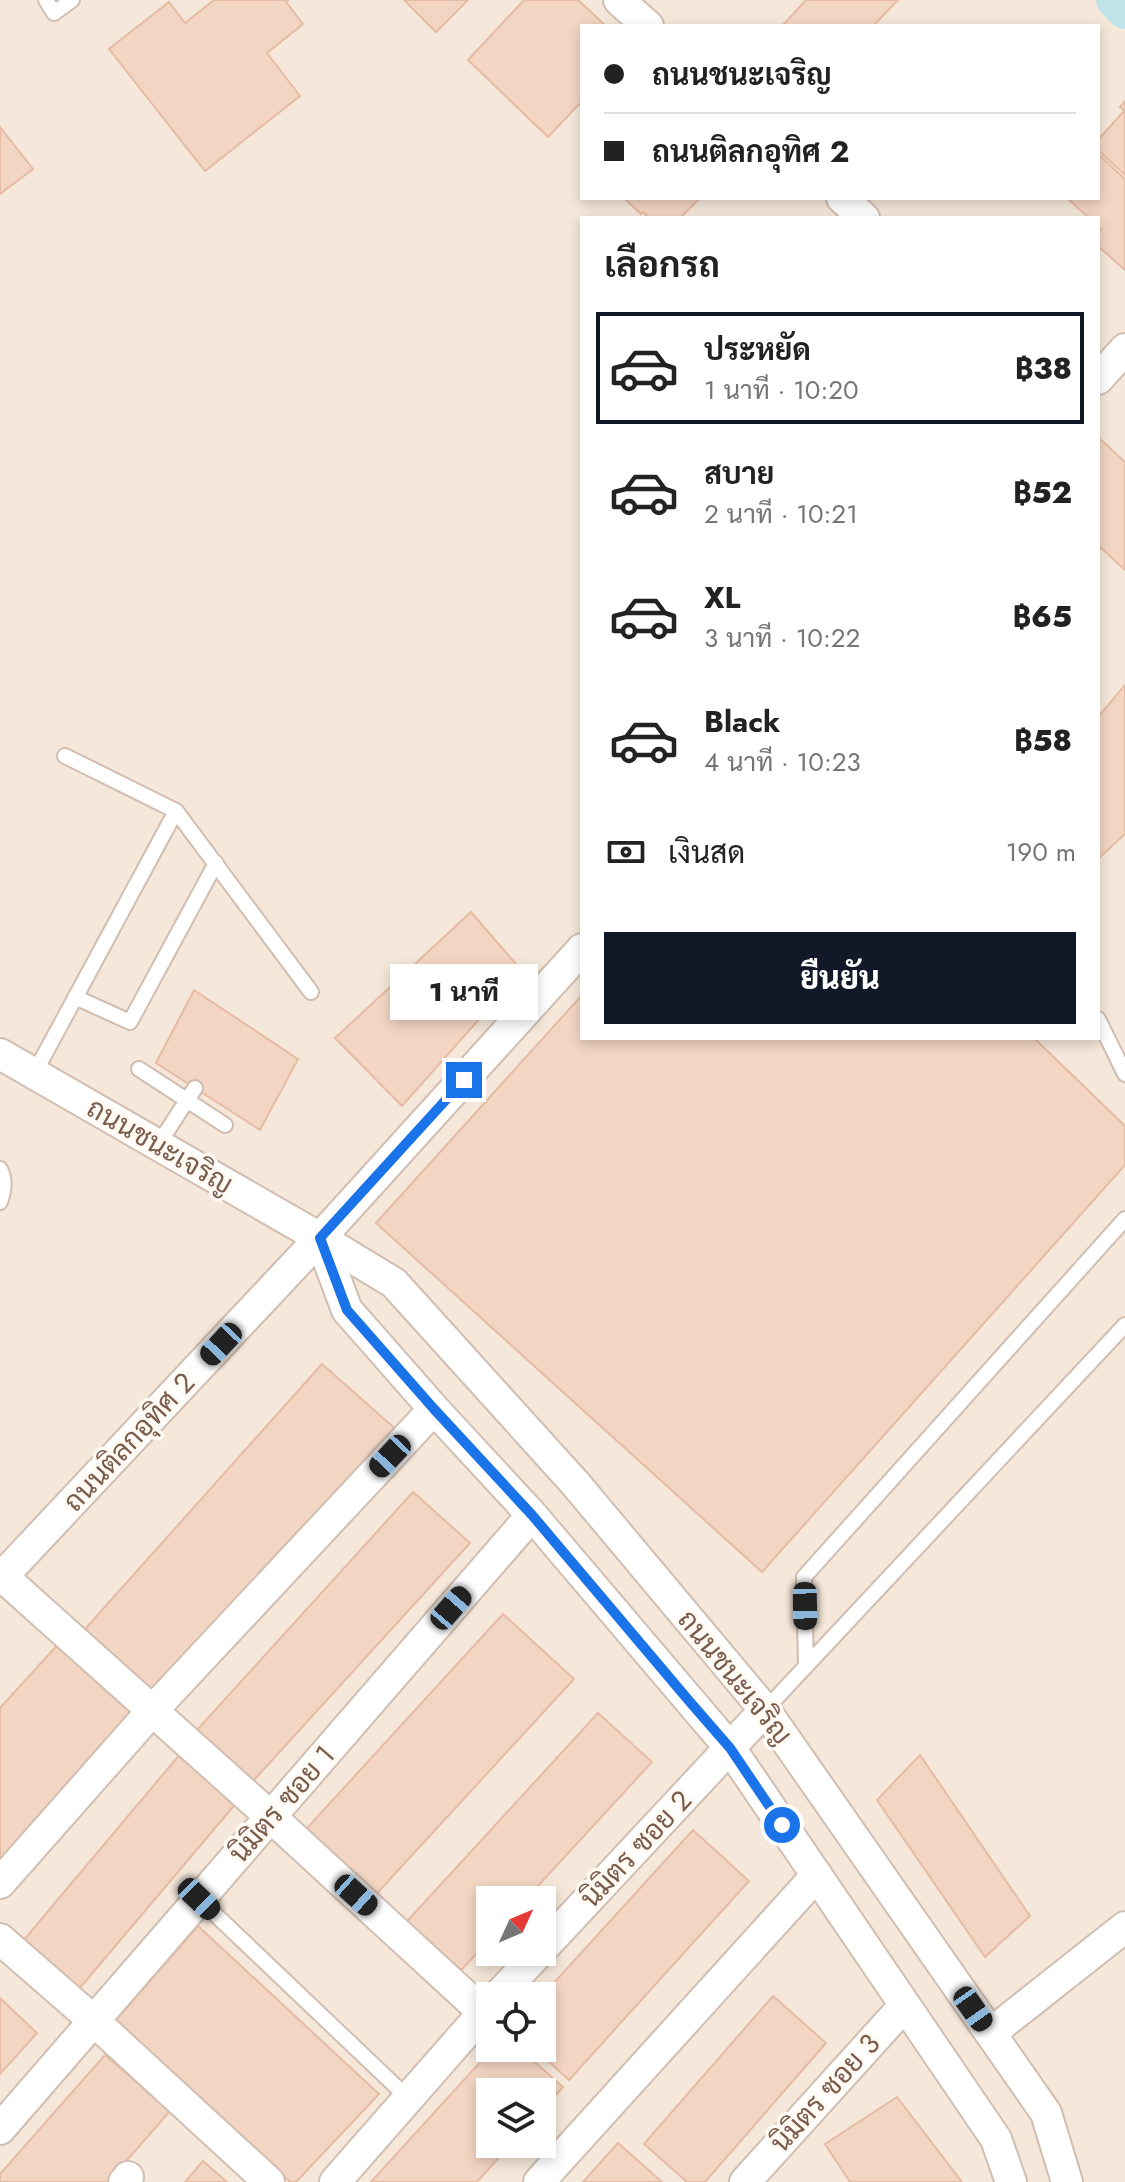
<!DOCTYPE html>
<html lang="th">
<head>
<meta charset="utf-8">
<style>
  :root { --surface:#fff; --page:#f2f2f2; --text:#222; --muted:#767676; --line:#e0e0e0; --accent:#111827 }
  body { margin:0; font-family:Jost,Sarabun,sans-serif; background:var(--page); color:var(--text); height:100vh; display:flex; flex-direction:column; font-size:30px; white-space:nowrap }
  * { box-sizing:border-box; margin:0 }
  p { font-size:26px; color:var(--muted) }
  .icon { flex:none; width:44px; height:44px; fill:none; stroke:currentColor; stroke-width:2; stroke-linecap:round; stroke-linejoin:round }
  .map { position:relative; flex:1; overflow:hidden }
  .sheet { position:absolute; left:580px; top:216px; width:520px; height:824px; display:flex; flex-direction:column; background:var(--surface); border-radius:0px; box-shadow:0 4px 12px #0003 }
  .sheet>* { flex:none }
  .top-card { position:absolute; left:580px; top:24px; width:520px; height:176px; border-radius:0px; box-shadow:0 4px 12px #0003; display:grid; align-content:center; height:176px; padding:0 24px; background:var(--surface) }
  .needle { width:52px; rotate:46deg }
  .controls { position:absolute; left:476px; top:1886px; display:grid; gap:16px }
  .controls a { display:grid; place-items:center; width:80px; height:80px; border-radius:0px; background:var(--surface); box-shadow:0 4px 12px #0003; font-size:40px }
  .end { position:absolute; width:36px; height:36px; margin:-18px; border:10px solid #1a73e8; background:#fff; box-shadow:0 0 0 4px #fff }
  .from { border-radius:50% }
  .bubble { position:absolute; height:56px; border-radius:0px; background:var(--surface); box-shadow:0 4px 12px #0003; font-size:26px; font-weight:800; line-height:56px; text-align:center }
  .car { position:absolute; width:24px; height:48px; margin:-24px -12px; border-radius:10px; box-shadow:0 0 6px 2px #0007; background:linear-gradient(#222 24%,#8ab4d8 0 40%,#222 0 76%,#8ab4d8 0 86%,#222 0) }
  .top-card b { display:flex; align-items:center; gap:28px; height:76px; font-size:30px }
  .top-card b+b { border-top:2px solid var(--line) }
  .top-card i { width:20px; height:20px; background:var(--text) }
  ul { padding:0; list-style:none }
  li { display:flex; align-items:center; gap:24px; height:112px; margin:0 16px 12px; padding:0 8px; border:4px solid transparent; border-radius:0px }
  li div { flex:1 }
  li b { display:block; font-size:30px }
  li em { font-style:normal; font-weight:800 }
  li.active { border-color:var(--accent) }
  li>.icon { width:72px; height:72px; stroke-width:1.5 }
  h2 { padding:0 24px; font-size:36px; line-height:96px }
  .pay { display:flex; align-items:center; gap:20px; height:88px; padding:0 24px; font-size:30px }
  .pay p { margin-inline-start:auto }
  .button { display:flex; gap:16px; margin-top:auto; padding:16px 24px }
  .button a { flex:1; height:92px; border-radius:0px; background:var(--accent); color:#fff; font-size:32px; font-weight:800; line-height:92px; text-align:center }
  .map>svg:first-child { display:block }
  .residential { fill:#f5e8da; fill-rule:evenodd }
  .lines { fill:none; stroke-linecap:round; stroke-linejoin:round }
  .canal { stroke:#bfe3e8; stroke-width:36 }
  .building { fill:#f3d5c3; stroke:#e6bba3; stroke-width:2 }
  .lane-casing { stroke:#d1beb0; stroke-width:18 }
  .street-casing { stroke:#d1beb0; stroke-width:34 }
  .lane { stroke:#fff; stroke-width:14 }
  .street { stroke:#fff; stroke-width:30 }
  .route { stroke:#1a73e8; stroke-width:10 }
  .labels { text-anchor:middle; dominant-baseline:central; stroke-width:7; stroke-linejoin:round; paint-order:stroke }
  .street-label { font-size:28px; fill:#7a5c4d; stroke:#fffaf3 }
</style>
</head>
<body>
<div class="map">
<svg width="1125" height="2182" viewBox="0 0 1125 2182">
  <rect width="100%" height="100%" fill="#fdf6ec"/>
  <!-- residential -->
  <path class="residential" d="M0 0H1125V2182H0ZM582 26H1098V198H582ZM582 218H1098V1038H582ZM490 1900H542V1952H490ZM490 1996H542V2048H490ZM490 2092H542V2144H490Z"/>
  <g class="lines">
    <!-- canal -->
    <path class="canal" d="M1114 0 1125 11"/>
  </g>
  <!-- building -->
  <path class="building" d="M214 0H288L286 2 303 24 267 53 300 96 205 171 109 49 169 2 185 23Z
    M404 0H468L436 32Z
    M524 0H578L606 26H582V101L548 137 468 60Z
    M806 0H898L873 26H782Z
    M1125 101V175L1098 150V140L1124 111 1120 107Z
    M0 127 33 169 0 194Z
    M1098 154 1125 179V270L1098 246V233L1101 229 1098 226V218H1089L1067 198H1098Z
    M624 198H700L680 218H649L643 212 641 214Z
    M1099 438 1125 462V570L1098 545Z
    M1125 685V834L1098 859V717Z
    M471 912 522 971 402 1106 335 1038Z
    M194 990 298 1059 260 1130 156 1063Z
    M582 995V1038H1034L1125 1126V1165L762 1572 376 1223Z
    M322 1364 400 1433 154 1707 77 1638Z
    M413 1492 470 1543 244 1791 188 1740Z
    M503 1614 574 1679 369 1902 298 1838Z
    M61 1641 144 1717 0 1874V1708Z
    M598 1713 652 1762 525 1900H490V1939L453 1979 399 1930Z
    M186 1747 243 1795 79 1989 23 1941Z
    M920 1755 1030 1916 985 1957 877 1800Z
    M693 1830 749 1881 569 2080 534 2048H542V1996Z
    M198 1926 379 2094 296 2182H290L115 2021Z
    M773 1996 826 2043 705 2182H687L644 2144Z
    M0 1998 37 2033 0 2074Z
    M493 2048H519L563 2087 542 2110V2092H490V2144H511L477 2182H371Z
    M105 2055 170 2111 108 2182H0V2174Z
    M897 2097 962 2182H850L825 2144Z
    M618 2143 662 2182H583Z
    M203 2161 227 2182H185Z"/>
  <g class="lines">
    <!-- lane casing -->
    <g class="lane-casing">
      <path id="lane" d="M46 0 54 13 72 0
        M65 756 176 811 311 992
        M75 997 130 1022 216 863
        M1098 1019 1125 1074
        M139 1069 225 1125
        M34 1074 176 811
        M158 1145 195 1088
        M0 1169C6 1180 4 1191 0 1202
        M806 1665 804 1577 1125 1219
        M765 1710 1125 1325
        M199 1899 408 2098"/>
    </g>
    <!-- street casing -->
    <g class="street-casing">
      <path id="street" d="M619 0 648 26
        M842 198 864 218
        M1098 379 1125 349
        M0 1054 320 1238 394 1283 574 1482 765 1710 1046 2113 1067 2182
        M320 1238 347 1310 434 1409 532 1515 730 1748 996 2139 1011 2182
        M2 1576 271 1817 483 2012
        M0 1579 320 1238 582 949
        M0 1883 151 1712 434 1409
        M0 1939 94 2021 269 2182
        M542 1949 765 1710
        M498 1996 539 1952
        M991 2033 1125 1927
        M0 2129 532 1515
        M124 2182 128 2177
        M335 2182 490 2005
        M539 2182 817 1875
        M745 2182 905 2005"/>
    </g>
    <!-- lane -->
    <use href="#lane" class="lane"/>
    <!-- street -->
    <use href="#street" class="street"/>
  </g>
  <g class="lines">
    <!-- route -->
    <path class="route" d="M464 1080 320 1238 347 1310 434 1409 532 1515 690 1702 730 1748 782 1825"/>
  </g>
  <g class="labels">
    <!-- street labels -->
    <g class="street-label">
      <text transform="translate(160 1146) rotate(30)">ถนนชนะเจริญ</text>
      <text transform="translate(129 1442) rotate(-47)">ถนนติลกอุทิศ 2</text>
      <text transform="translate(735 1677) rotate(51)">ถนนชนะเจริญ</text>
      <text transform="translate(282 1804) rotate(-49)">นิมิตร ซอย 1</text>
      <text transform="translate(636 1849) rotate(-47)">นิมิตร ซอย 2</text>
      <text transform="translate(825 2093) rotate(-48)">นิมิตร ซอย 3</text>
    </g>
  </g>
</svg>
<div class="controls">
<a><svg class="needle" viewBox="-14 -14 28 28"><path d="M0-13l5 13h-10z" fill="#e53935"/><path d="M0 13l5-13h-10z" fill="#767676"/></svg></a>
<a><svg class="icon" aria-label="locate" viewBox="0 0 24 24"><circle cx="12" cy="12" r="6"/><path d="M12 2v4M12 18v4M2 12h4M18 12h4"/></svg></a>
<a><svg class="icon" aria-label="layers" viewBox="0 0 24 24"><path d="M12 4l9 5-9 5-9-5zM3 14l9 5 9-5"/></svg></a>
</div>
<i class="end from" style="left:782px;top:1825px"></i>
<i class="end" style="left:464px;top:1080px"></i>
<div class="bubble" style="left:390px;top:964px;width:148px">1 นาที</div>
<i class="car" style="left:221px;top:1344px;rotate:223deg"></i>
<i class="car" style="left:390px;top:1456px;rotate:223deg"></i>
<i class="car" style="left:805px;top:1606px;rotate:179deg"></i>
<i class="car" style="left:451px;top:1608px;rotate:41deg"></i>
<i class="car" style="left:356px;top:1895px;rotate:132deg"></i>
<i class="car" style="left:199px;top:1899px;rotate:134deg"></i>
<i class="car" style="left:973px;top:2009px;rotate:145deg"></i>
<div class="top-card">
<b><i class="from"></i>ถนนชนะเจริญ</b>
<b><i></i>ถนนติลกอุทิศ 2</b>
</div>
<section class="sheet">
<h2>เลือกรถ</h2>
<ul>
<li class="active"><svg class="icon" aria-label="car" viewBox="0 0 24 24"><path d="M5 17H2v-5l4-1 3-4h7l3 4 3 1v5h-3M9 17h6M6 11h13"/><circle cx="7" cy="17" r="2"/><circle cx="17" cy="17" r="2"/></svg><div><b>ประหยัด</b><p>1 นาที · 10:20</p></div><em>฿38</em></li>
<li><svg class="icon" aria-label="car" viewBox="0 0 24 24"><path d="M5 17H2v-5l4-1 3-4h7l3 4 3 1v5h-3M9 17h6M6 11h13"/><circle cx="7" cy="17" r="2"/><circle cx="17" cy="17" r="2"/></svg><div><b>สบาย</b><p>2 นาที · 10:21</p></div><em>฿52</em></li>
<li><svg class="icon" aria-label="car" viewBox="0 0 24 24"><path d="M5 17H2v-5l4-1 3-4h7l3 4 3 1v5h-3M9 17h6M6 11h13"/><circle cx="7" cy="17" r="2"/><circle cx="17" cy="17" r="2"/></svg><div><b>XL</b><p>3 นาที · 10:22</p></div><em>฿65</em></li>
<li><svg class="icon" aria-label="car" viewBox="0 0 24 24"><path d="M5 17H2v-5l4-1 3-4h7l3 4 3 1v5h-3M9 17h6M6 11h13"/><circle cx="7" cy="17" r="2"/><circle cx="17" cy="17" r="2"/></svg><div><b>Black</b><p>4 นาที · 10:23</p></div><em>฿58</em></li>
</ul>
<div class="pay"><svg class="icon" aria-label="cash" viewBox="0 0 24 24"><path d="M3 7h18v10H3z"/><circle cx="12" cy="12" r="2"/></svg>เงินสด<p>190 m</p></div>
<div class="button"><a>ยืนยัน</a></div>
</section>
</div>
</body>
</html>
